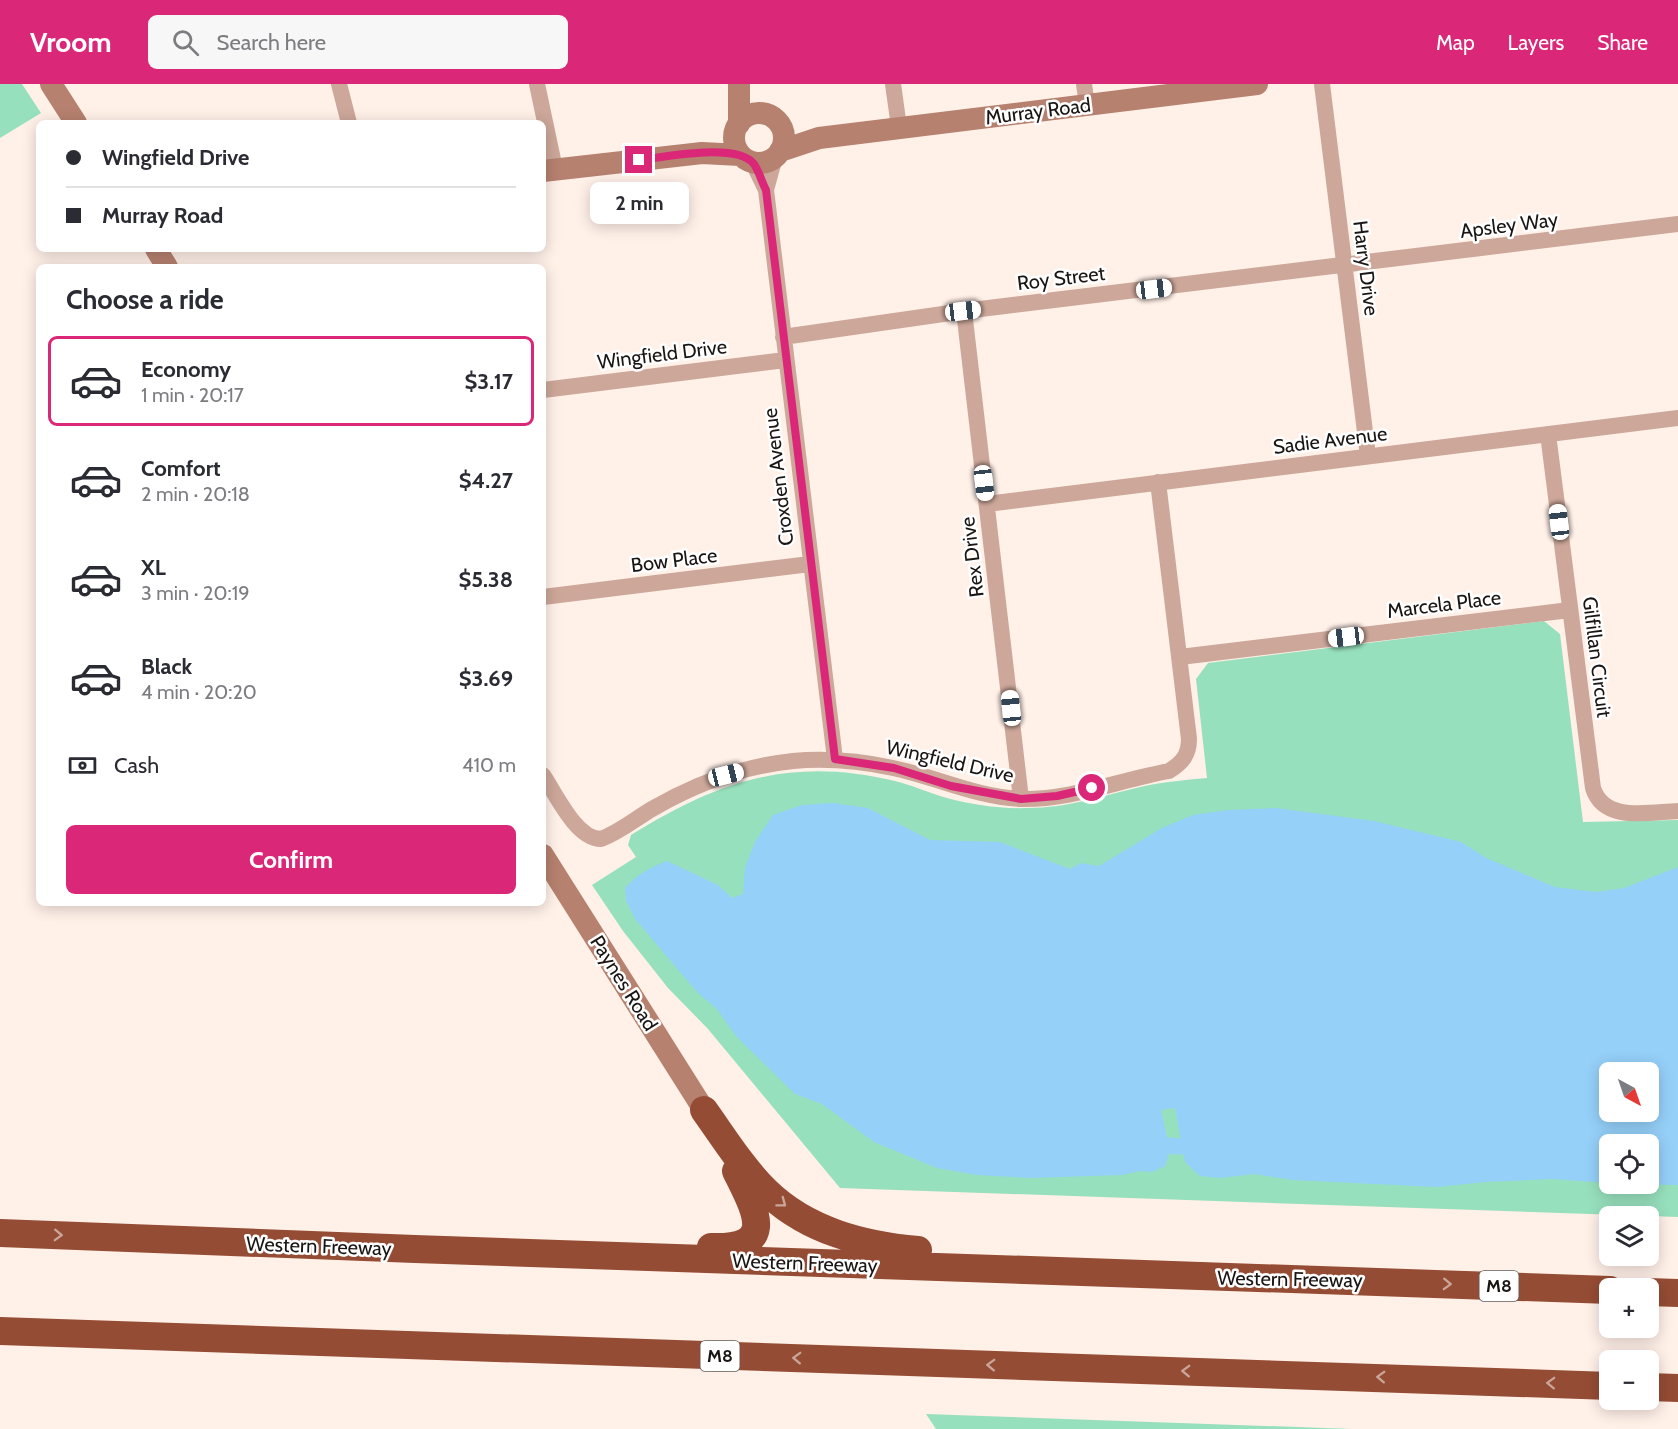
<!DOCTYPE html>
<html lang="en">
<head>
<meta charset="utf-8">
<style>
  :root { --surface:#fff; --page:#f7f7f7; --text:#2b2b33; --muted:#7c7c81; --line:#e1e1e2; --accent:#db2777 }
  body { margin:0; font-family:Cabin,sans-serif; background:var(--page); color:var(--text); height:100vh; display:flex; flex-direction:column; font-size:22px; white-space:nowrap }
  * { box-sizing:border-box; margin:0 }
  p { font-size:20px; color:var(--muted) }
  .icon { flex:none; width:33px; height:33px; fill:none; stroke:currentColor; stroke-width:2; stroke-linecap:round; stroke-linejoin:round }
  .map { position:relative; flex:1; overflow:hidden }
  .drawer { position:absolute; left:36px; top:180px; width:510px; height:642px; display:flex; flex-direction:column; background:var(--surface); border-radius:9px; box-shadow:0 3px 15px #0003 }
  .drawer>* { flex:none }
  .banner { position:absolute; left:36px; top:36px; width:510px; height:132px; border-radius:9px; box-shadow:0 3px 15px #0003; display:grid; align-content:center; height:132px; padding:0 30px; background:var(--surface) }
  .needle { width:39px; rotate:140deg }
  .fabs { position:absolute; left:1599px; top:978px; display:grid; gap:12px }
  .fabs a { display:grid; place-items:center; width:60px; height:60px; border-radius:9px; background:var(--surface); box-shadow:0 3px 15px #0003; font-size:30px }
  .end { position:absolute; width:27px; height:27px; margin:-14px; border:8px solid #db2777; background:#fff; box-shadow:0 0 0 3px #fff }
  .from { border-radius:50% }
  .bubble { position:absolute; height:42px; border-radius:9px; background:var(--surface); box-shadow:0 3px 15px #0003; font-size:20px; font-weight:700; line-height:42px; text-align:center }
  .car { position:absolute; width:18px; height:36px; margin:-18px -9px; border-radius:8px; box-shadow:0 0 4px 2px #0007; background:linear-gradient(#fff 24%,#345 0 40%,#fff 0 76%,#345 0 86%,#fff 0) }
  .banner b { display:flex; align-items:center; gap:21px; height:57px; font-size:22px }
  .banner b+b { border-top:2px solid var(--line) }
  .banner i { width:15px; height:15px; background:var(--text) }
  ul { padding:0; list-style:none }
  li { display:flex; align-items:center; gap:18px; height:90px; margin:0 12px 9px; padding:0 18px; border:3px solid transparent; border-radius:9px }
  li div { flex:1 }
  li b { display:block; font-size:22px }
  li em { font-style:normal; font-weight:700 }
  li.active { border-color:var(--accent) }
  li>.icon { width:54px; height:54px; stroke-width:1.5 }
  h2 { padding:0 30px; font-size:27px; line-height:72px }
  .pay { display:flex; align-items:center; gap:15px; height:66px; padding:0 30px; font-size:22px }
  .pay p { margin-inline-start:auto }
  .button { display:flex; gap:12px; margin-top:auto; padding:12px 30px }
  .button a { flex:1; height:69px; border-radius:9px; background:var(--accent); color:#fff; font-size:24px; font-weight:700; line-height:69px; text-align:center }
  header { display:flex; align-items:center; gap:36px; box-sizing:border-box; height:84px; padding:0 30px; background:var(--accent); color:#fff }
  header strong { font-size:28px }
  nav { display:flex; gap:33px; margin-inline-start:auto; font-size:21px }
  .search { width:420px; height:54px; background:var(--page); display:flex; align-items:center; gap:15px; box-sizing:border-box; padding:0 21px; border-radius:9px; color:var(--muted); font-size:22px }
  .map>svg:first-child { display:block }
  .green { fill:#97e0bd; fill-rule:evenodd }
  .water { fill:#95d0f9; fill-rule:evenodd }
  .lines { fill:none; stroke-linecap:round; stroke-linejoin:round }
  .canal { stroke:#95d0f9; stroke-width:16 }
  .street { stroke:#cca79a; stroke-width:16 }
  .secondary { stroke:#b6816f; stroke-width:22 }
  .highway { stroke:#954c34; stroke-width:28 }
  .oneway { stroke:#caa69a }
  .route { stroke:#db2777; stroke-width:8 }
  .labels { text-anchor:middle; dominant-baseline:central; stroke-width:5; stroke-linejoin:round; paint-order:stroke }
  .shield { fill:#fff; stroke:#5f5b5a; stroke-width:1.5 }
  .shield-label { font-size:18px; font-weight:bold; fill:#1a1513 }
  .street-label { font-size:20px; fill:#1a1513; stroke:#fff }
</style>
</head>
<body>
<header>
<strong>Vroom</strong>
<div class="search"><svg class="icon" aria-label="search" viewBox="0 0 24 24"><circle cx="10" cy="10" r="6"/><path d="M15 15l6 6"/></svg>Search here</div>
<nav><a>Map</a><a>Layers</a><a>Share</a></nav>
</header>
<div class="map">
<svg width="1678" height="1345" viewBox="0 0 1678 1345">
  <rect width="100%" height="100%" fill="#fff0e8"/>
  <!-- green -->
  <path class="green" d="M0 0H22L41 29 0 54Z
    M1544 537 1560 550 1583 738 1678 736V1133L840 1104 708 945 668 904 623 847 592 801 636 773 628 761 631 751C718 697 791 672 895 697 912 701 929 709 947 714 973 721 1001 725 1028 724 1067 724 1102 712 1140 703 1162 698 1184 696 1207 694L1196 595 1208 579ZM1610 988H1648V1028H1610ZM1610 1060H1648V1100H1610Z
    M926 1330H927L1352 1345H936Z"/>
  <!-- water -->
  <path class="water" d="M833 719 868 724 930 756 1000 758 1070 785 1081 779 1099 782 1162 744 1193 731 1228 726 1276 724 1374 737 1461 758 1486 774 1555 803 1596 808 1624 804 1678 783V1101L1616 1100H1648V1060H1610L1609 1099 1552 1095 1485 1098 1437 1103 1293 1096 1254 1090 1220 1094 1200 1092 1185 1078 1175 1024 1161 1026 1170 1067 1165 1082 1152 1088 1140 1087 1122 1091 1030 1094 977 1091 937 1084 874 1058 822 1020 795 1010 736 952 717 925 697 908 636 836 626 817 625 804C636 791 651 783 667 777L718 801 732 814 743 810 745 784 755 758 773 731 802 721ZM1610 988H1648V1028H1610Z"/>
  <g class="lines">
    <!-- canal -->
    <path class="canal" d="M1148 1064 1162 1061 1203 1064"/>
    <!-- street -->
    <path class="street" d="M339 0 349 39
      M537 0 555 85
      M893 0 899 43
      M1084 0 1087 21
      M1322 0 1368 372
      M753 79 766 106 835 675
      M766 106 775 73
      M964 227 1021 715
      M783 253 964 227 1678 140
      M543 306 785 276
      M1548 350 1593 704C1604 739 1649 728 1678 727
      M987 420 1678 334
      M543 513 810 480
      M1180 573 1570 526
      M543 691C556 710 576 755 601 755 620 748 635 735 652 725 695 700 743 682 793 677 827 674 860 677 893 684 936 693 976 713 1021 715 1071 716 1120 696 1169 687 1182 679 1189 671 1189 655L1158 398"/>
    <!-- secondary -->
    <path class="secondary" d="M51 0 76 39
      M734 54a25 25 0 1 1 50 0a25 25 0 1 1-50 0Z
      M739 40V0
      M780 67 819 54 1257 0
      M543 87 702 69 740 71
      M156 165 167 183
      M543 771 704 1026"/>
    <!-- highway -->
    <path class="highway" d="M704 1026C724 1054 742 1083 766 1107 807 1147 863 1161 918 1166
      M0 1149 415 1165 1610 1206
      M711 1163C779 1165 755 1126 736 1087
      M1648 1208 1678 1209
      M0 1247 1610 1302
      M1648 1303 1678 1304"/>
  </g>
  <!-- one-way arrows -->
  <defs><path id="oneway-chevron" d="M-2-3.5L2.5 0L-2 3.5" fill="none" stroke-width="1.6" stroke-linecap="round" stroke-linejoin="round" transform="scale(1.5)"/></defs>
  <g class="oneway">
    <use href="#oneway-chevron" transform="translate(782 1119) rotate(37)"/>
    <use href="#oneway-chevron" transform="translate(58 1151) rotate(2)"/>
    <use href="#oneway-chevron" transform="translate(1447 1200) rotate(2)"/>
    <use href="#oneway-chevron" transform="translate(797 1274) rotate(-178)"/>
    <use href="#oneway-chevron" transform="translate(991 1281) rotate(-178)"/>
    <use href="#oneway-chevron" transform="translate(1186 1287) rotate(-178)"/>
    <use href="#oneway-chevron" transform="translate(1381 1293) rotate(-178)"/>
    <use href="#oneway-chevron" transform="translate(1551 1299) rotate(-178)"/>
  </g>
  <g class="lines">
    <!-- route -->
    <path class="route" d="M639 76C665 73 737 58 754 80 759 87 762 99 766 106L835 675 894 684 951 702 1021 715 1057 712 1092 704"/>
  </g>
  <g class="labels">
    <!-- shield labels -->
    <g class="shield">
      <rect x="1479.5" y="1187" width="39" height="30" rx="4.5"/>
      <rect x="700.5" y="1257" width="39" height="30" rx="4.5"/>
    </g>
    <g class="shield-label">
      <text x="1499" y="1202">M8</text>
      <text x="720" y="1272">M8</text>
    </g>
    <!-- street labels -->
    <g class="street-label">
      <text transform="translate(1038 27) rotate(-7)">Murray Road</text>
      <text transform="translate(1509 141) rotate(-7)">Apsley Way</text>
      <text transform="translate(1366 184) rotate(83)">Harry Drive</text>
      <text transform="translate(1061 194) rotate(-7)">Roy Street</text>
      <text transform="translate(662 270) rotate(-7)">Wingfield Drive</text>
      <text transform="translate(1330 356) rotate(-7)">Sadie Avenue</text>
      <text transform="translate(778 393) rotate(-97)">Croxden Avenue</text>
      <text transform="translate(972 473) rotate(-97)">Rex Drive</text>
      <text transform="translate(674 476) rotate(-7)">Bow Place</text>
      <text transform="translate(1444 520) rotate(-7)">Marcela Place</text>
      <text transform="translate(1597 573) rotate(83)">Gilfillan Circuit</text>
      <text transform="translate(950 677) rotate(13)">Wingfield Drive</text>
      <text transform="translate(624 899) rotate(58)">Paynes Road</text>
      <text transform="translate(319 1162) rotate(2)">Western Freeway</text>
      <text transform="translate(805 1179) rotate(2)">Western Freeway</text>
      <text transform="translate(1290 1195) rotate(1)">Western Freeway</text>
    </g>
  </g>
</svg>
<div class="fabs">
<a><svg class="needle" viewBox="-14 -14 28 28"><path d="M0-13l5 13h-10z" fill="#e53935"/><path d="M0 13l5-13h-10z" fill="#7c7c81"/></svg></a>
<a><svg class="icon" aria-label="locate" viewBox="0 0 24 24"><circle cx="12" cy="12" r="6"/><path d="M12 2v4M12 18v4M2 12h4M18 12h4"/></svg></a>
<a><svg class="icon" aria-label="layers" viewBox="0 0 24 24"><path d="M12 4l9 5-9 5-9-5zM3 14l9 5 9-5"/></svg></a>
<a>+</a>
<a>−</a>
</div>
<i class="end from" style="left:1092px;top:704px"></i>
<i class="end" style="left:639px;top:76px"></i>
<div class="bubble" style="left:590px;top:98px;width:99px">2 min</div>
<i class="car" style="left:1154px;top:205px;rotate:83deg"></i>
<i class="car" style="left:963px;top:227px;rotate:83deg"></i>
<i class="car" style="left:984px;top:399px;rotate:173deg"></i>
<i class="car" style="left:1559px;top:438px;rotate:353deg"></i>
<i class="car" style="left:1346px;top:553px;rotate:263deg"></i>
<i class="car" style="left:1011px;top:624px;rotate:354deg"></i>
<i class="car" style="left:726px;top:691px;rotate:76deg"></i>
<div class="banner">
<b><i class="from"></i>Wingfield Drive</b>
<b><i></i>Murray Road</b>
</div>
<section class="drawer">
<h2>Choose a ride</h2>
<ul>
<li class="active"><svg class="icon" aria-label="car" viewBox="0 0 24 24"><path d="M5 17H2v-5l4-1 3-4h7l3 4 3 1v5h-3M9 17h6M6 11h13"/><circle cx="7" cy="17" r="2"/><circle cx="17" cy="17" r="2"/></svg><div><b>Economy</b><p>1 min · 20:17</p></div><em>$3.17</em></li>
<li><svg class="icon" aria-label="car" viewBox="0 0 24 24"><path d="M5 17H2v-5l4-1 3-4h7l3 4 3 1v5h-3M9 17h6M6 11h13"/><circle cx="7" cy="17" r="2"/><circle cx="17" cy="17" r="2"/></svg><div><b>Comfort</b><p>2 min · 20:18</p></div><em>$4.27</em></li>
<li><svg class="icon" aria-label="car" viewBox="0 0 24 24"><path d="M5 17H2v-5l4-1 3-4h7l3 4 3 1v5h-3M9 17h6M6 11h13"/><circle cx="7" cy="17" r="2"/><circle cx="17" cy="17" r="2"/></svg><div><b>XL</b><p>3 min · 20:19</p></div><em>$5.38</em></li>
<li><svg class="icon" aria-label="car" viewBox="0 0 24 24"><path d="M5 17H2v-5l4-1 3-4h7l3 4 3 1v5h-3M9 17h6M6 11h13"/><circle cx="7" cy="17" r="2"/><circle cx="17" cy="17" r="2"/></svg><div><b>Black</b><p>4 min · 20:20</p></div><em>$3.69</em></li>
</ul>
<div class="pay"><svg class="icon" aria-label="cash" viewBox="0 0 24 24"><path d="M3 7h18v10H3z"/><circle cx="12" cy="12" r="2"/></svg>Cash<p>410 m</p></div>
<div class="button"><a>Confirm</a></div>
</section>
</div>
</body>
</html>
